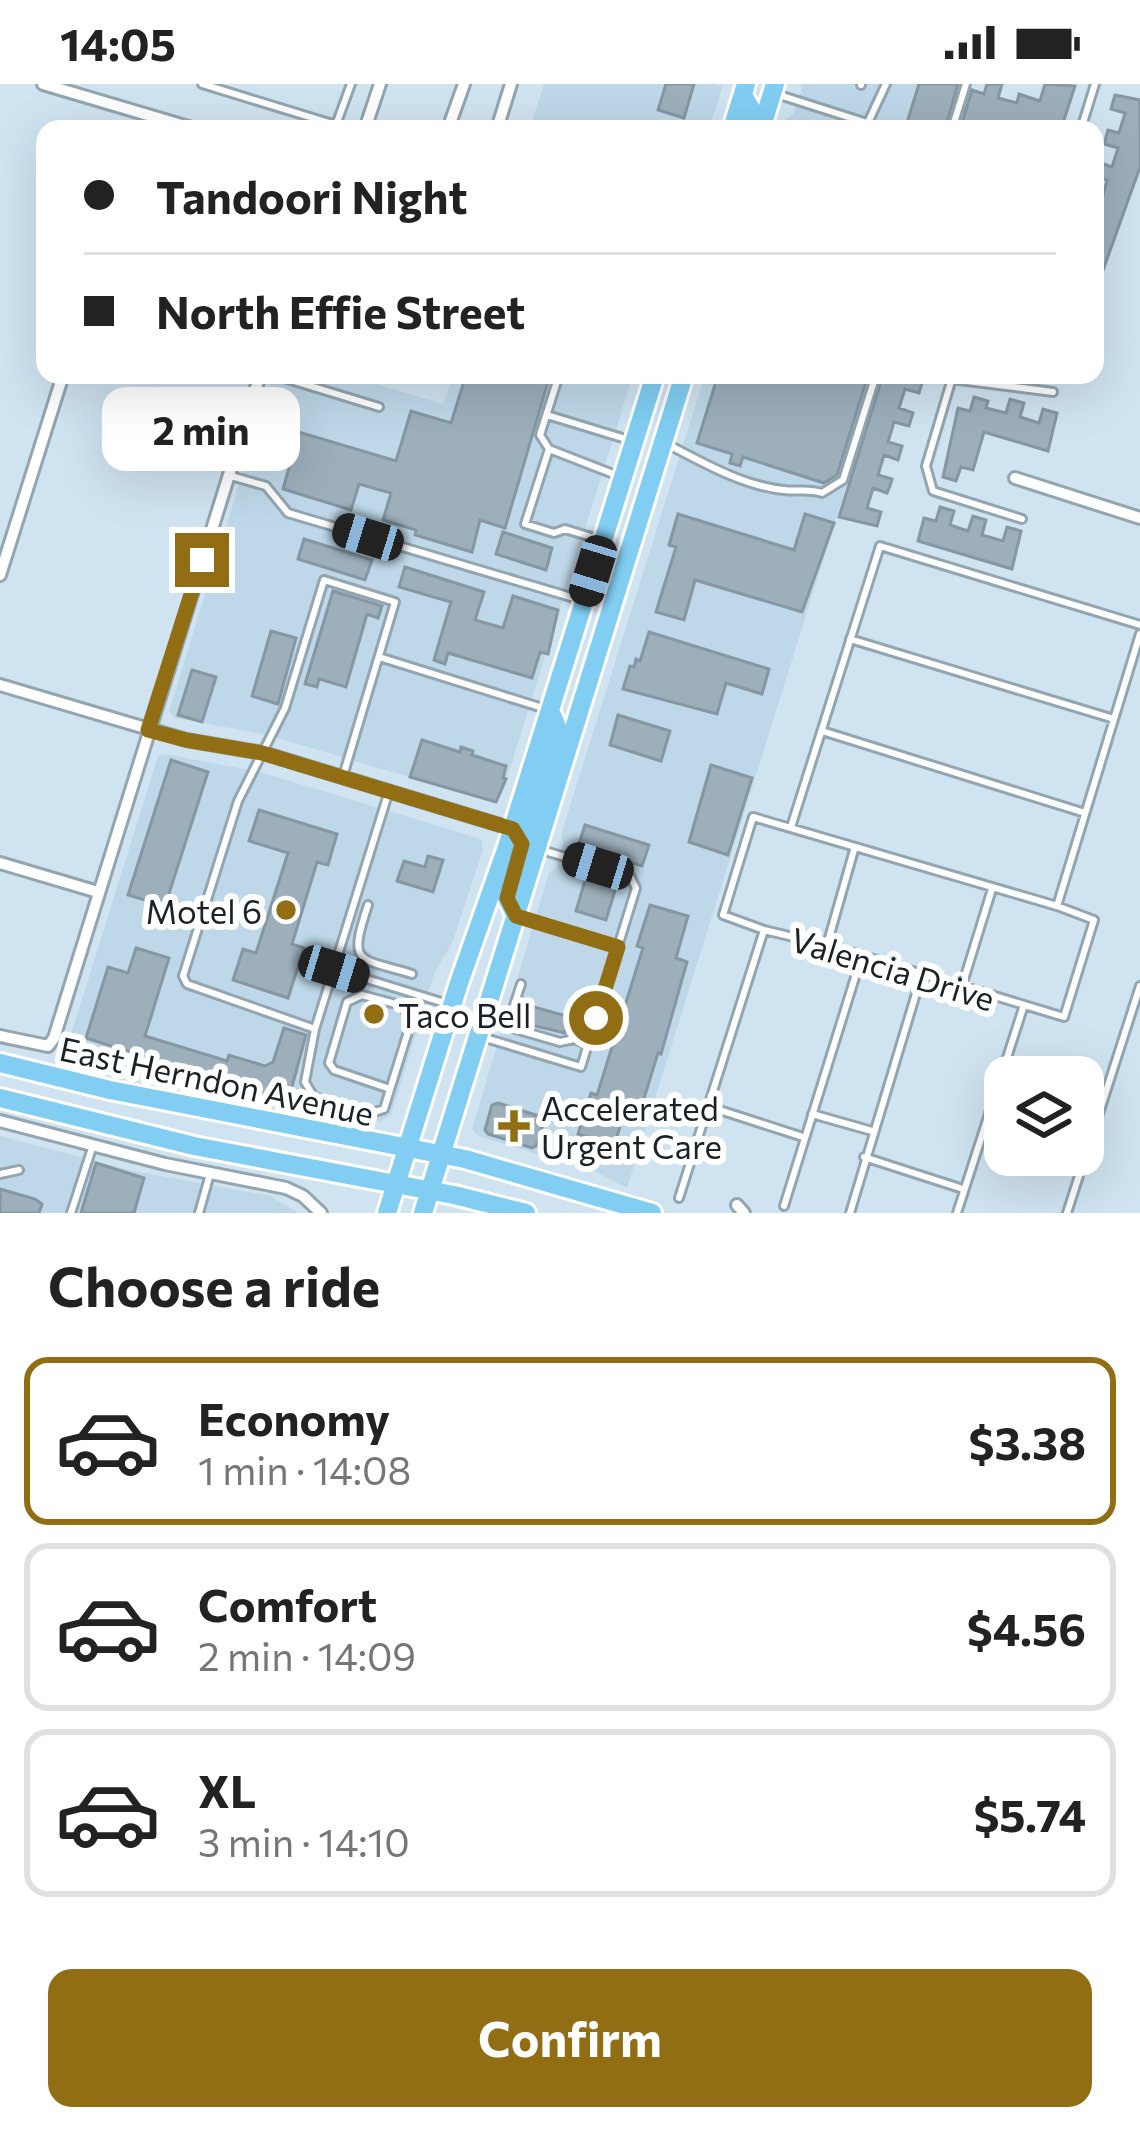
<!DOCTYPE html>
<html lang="en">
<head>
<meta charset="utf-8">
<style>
  :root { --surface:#fff; --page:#f6f6f6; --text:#222; --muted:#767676; --line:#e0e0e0; --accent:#916e14 }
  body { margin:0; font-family:Commissioner,sans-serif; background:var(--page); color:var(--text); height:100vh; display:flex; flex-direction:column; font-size:45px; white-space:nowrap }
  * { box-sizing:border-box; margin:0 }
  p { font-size:39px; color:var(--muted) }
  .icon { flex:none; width:66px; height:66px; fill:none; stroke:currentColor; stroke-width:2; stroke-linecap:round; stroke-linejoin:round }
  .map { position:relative; height:1129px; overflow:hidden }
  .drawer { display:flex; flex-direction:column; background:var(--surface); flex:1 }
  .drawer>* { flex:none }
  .hud { position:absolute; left:36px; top:36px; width:1068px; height:264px; border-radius:24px; box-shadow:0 12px 48px #0002; display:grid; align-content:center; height:264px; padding:0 48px; background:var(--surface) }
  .controls { position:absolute; left:984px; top:972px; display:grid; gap:24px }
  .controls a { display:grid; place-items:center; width:120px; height:120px; border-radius:24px; background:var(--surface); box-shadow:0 12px 48px #0002; font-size:60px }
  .end { position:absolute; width:54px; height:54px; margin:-27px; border:15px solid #916e14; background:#fff; box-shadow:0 0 0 6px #fff }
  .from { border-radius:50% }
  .bubble { position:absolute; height:84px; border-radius:24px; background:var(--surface); box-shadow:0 12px 48px #0002; font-size:39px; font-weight:700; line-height:84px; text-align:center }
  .car { position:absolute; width:36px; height:72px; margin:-36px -18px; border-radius:15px; box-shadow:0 0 9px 3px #0007; background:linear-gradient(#222 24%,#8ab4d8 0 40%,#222 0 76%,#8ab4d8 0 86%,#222 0) }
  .hud b { display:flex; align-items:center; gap:42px; height:114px; font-size:45px }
  .hud b+b { border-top:3px solid var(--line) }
  .hud i { width:30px; height:30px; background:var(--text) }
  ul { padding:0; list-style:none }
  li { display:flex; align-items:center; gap:36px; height:168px; margin:0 24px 18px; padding:0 24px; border:6px solid var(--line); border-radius:24px }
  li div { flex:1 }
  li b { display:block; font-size:45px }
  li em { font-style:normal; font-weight:700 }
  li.active { border-color:var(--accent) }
  li>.icon { width:108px; height:108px; stroke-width:1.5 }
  h2 { padding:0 48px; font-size:54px; line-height:144px }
  .button { display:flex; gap:24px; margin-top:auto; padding:24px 48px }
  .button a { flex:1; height:138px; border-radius:24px; background:var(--accent); color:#fff; font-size:48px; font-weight:700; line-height:138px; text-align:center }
  .status { display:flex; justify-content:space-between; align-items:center; height:84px; padding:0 60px; background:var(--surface); direction:ltr }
  .status svg { height:33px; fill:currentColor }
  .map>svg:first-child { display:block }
  .built { fill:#bed8e9 }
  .building { fill:#9cafbb; stroke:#8497a2; stroke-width:3 }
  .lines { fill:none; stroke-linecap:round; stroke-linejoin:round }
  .service-casing { stroke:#92a5b0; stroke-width:12 }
  .minor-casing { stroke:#92a5b0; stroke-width:16 }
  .primary-casing { stroke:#fff; stroke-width:24 }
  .service { stroke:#fff; stroke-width:6 }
  .minor { stroke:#fff; stroke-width:10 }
  .primary { stroke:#81cef2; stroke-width:18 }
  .route { stroke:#916e14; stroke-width:15 }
  .poi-dot { fill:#916e14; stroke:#fff; stroke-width:4.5 }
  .labels { text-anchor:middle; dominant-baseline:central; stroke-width:12; stroke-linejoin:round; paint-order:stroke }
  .poi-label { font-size:33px; fill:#1b2227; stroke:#fff; text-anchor:start }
  .street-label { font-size:33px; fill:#1b2227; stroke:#fff }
</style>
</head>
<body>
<div class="status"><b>14:05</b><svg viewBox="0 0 49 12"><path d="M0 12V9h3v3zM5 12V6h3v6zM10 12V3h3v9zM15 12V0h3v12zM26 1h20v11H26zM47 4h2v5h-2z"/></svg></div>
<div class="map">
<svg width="1140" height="1129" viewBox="0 0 1140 1129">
  <rect width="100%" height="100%" fill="#cfe3f0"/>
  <!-- built -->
  <path class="built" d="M544 0H715L723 2 709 45H530Z
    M800 0H972L958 45H783L785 36 794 29 802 5Z
    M273 291H346L443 320 453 291H633L502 710 489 717 268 651 175 634 169 627Z
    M705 291H881L627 1104 594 1087 478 1052 472 1045 549 789 557 782 563 759 561 751Z
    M165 670 260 688 481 755 483 766 452 860 435 887 391 1031 381 1037 331 1027 321 1029 64 973 158 672Z
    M0 1052 134 1087 270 1112 298 1129H0Z"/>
  <!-- building -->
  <path class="building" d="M666 0H694L684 34 658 26Z
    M919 0H958L945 45H905Z
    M987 0H1002L998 14 1017 19 1019 10 1040 17 1045 0 1075 2 1061 45H960L972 6 984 10Z
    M1115 11 1140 16V83L1097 203 1095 114 1102 116 1107 96 1095 92V88L1098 78 1112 83 1118 64 1104 60 1108 46 1119 49 1125 29 1111 25Z
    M466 291H550L505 444 480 436 472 468 415 451 416 446 383 436 391 409 359 400 351 426 283 405 299 348 396 377 411 327 451 339Z
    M718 291H868L837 391 824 399 743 373 740 382 730 379 732 370 697 359Z
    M883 291 923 296 919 309 905 305 899 324 913 329 909 342 894 338 888 358 902 362 898 376 884 371 878 391 892 395 890 402 887 409 873 404 867 424 881 428 877 442 839 433Z
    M974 313 988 317 986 324 1006 329 1010 315 1024 319 1020 333 1039 339 1043 325 1057 329 1048 367 984 348 973 386 961 383 956 397 943 393 958 324 970 327Z
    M940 423 954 427 950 441 968 447 973 432 986 436 982 451 1003 457 1007 443 1021 447 1012 485 918 457 924 434 936 437Z
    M678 430 794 466 805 430 834 439 802 528 695 496 684 536 656 528 676 463 669 461Z
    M503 448 552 464 546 486 496 470Z
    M304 455 372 476 365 496 298 475Z
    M405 483 484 508 475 536 503 544 513 512 558 526 548 570 540 568 532 594 448 569 445 580 434 576 451 518 399 503Z
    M333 507 382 522 378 534 367 530 346 603 319 595 317 603 305 600Z
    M271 547 296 554 278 620 252 612Z
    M649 548 769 585 762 610 726 599 717 630 623 605 630 582 634 583 636 575 640 577Z
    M192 586 216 593 202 638 178 631Z
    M618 631 670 647 661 677 610 661Z
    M422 656 460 668 461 663 473 667 472 671 506 682 503 694 506 695 496 718 410 693Z
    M171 676 208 688 165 822 128 811Z
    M711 681 752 694 728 771 689 758Z
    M259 726 337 750 328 781 317 778 292 860 304 864 288 914 233 896 243 865 256 869 288 769 249 757Z
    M585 741 649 761 642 782 578 763Z
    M428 772 443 776 433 808 397 797 404 777 425 783Z
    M587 790 617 800 606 836 576 827Z
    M650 821 688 832 676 874 687 878 661 970 658 969 641 1024 627 1020 614 1062 578 1050 591 1009 597 1011 643 864 637 862Z
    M136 864 169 874 145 952 227 977 229 971 265 982 273 978 284 944 306 951 290 1010 279 1014 210 992 207 1000 150 982 152 975 86 954 108 883 128 889Z
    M523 920 570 933 565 949 518 938Z
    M498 1019 542 1033 544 1038 536 1062 532 1064 488 1050 485 1046 492 1021Z
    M96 1079 144 1094 134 1129H81Z
    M0 1105 35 1115 42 1120 39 1129H0Z"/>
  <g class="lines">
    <!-- service casing -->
    <g class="service-casing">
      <path id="service" d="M202 0 336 41 351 0
        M861 1V0
        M773 9 867 39
        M865 45 886 0
        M952 45 966 0
        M1081 45 1095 0
        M274 291 379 323
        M559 291 540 351 549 365 621 393
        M953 291 926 382 933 407 1022 435
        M951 295 1053 308
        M547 331 629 356
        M667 360C702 378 743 402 784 406 798 408 807 404 822 409L843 396 876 291
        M549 365 525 440 554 449 565 445 601 456
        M231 392 266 402 288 429 581 516
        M850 555 1114 635
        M379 573 546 625
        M822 647 1085 729
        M389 707 315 945 305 998 314 1013 368 1030 384 1025 411 938 403 922 362 911 347 918 329 979 334 986 390 1005
        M753 733 1057 822 1094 836 1064 933 827 861 764 846 723 831Z
        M791 743 880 462 1140 541
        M368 821C348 882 357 873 412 890
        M1057 822 1140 550
        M518 833 618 863
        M827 861 854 766
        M334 885 451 921
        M521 900 509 937 512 944 560 958 574 955 588 960
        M962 902 992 805
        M315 945 187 900 183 892 238 717 285 624 324 496 395 518 343 692
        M482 953 581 983 636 804 630 792 538 765
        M707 1022 803 1053
        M812 1030 872 1047
        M864 1073 963 1105
        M0 1090 19 1086
        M679 1114 764 846
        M784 1122 861 874
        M71 1129 93 1061
        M199 1129 210 1090
        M850 1129 921 893
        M957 1129 1023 924
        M1067 1129 1140 902"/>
    </g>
    <!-- minor casing -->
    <g class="minor-casing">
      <path id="minor" d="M43 0 195 45
        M365 45 380 0
        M448 45 464 0
        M497 45 511 0
        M1015 394 1140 434
        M0 491 63 291
        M0 601 186 656 263 669 513 745
        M0 779 98 808
        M0 952 48 962 54 954 260 291
        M0 1037 165 1080 286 1104 303 1112 321 1129
        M737 1121 744 1129"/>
    </g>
    <!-- primary casing -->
    <g class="primary-casing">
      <path id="primary" d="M743 11 752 27 747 45
        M732 45 746 0
        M761 45 775 0
        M513 745 522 759 507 814 516 832
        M537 764C515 723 562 681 557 644 556 638 552 632 550 626
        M0 979 110 1006 465 1075 652 1129
        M0 1014 194 1062 454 1111 526 1129
        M387 1129 459 899 507 763 655 291
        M423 1129 684 291"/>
    </g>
    <!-- service -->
    <use href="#service" class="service"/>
    <!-- minor -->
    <use href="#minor" class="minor"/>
    <!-- primary -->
    <use href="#primary" class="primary"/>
  </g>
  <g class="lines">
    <!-- route -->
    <path class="route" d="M202 476 148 646 186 656 262 669 513 745 522 760 507 814 516 832 618 863 596 934"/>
  </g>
  <!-- markers -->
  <g class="poi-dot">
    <circle cx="286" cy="826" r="12"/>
    <circle cx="374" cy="930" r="12"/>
    <path d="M508 1024h12v12h12v12h-12v12h-12v-12h-12v-12h12z"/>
  </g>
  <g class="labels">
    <!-- poi labels -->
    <g class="poi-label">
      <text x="262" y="826" text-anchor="end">Motel 6</text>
      <text x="398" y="930">Taco Bell</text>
      <text x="541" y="1023">Accelerated<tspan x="541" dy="38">Urgent Care</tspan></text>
    </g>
    <!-- street labels -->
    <g class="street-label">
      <text transform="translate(893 884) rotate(17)">Valencia Drive</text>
      <text transform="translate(217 996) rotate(12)">East Herndon Avenue</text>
    </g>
  </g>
</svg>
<div class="controls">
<a><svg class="icon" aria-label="layers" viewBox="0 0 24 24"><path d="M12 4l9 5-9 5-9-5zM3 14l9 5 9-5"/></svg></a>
</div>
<i class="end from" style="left:596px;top:934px"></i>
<i class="end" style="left:202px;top:476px"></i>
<div class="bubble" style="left:102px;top:303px;width:198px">2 min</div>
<i class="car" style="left:368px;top:453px;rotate:287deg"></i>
<i class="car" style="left:593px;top:487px;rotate:197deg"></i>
<i class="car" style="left:598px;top:782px;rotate:287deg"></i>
<i class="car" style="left:334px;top:885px;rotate:107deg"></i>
<div class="hud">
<b><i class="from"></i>Tandoori Night</b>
<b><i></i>North Effie Street</b>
</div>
</div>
<section class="drawer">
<h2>Choose a ride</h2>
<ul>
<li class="active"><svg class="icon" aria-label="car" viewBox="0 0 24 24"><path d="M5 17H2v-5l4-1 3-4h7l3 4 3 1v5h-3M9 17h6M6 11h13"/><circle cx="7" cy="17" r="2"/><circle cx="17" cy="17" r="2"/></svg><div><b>Economy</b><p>1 min · 14:08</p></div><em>$3.38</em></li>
<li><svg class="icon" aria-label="car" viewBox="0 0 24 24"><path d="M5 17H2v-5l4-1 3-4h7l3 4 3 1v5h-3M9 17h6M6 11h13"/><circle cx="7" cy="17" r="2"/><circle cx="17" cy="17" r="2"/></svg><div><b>Comfort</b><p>2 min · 14:09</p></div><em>$4.56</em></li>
<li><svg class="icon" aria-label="car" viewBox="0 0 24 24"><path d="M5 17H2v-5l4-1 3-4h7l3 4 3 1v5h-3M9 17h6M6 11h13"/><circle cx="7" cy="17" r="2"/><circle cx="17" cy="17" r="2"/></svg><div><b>XL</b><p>3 min · 14:10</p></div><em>$5.74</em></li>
</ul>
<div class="button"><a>Confirm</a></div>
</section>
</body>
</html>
